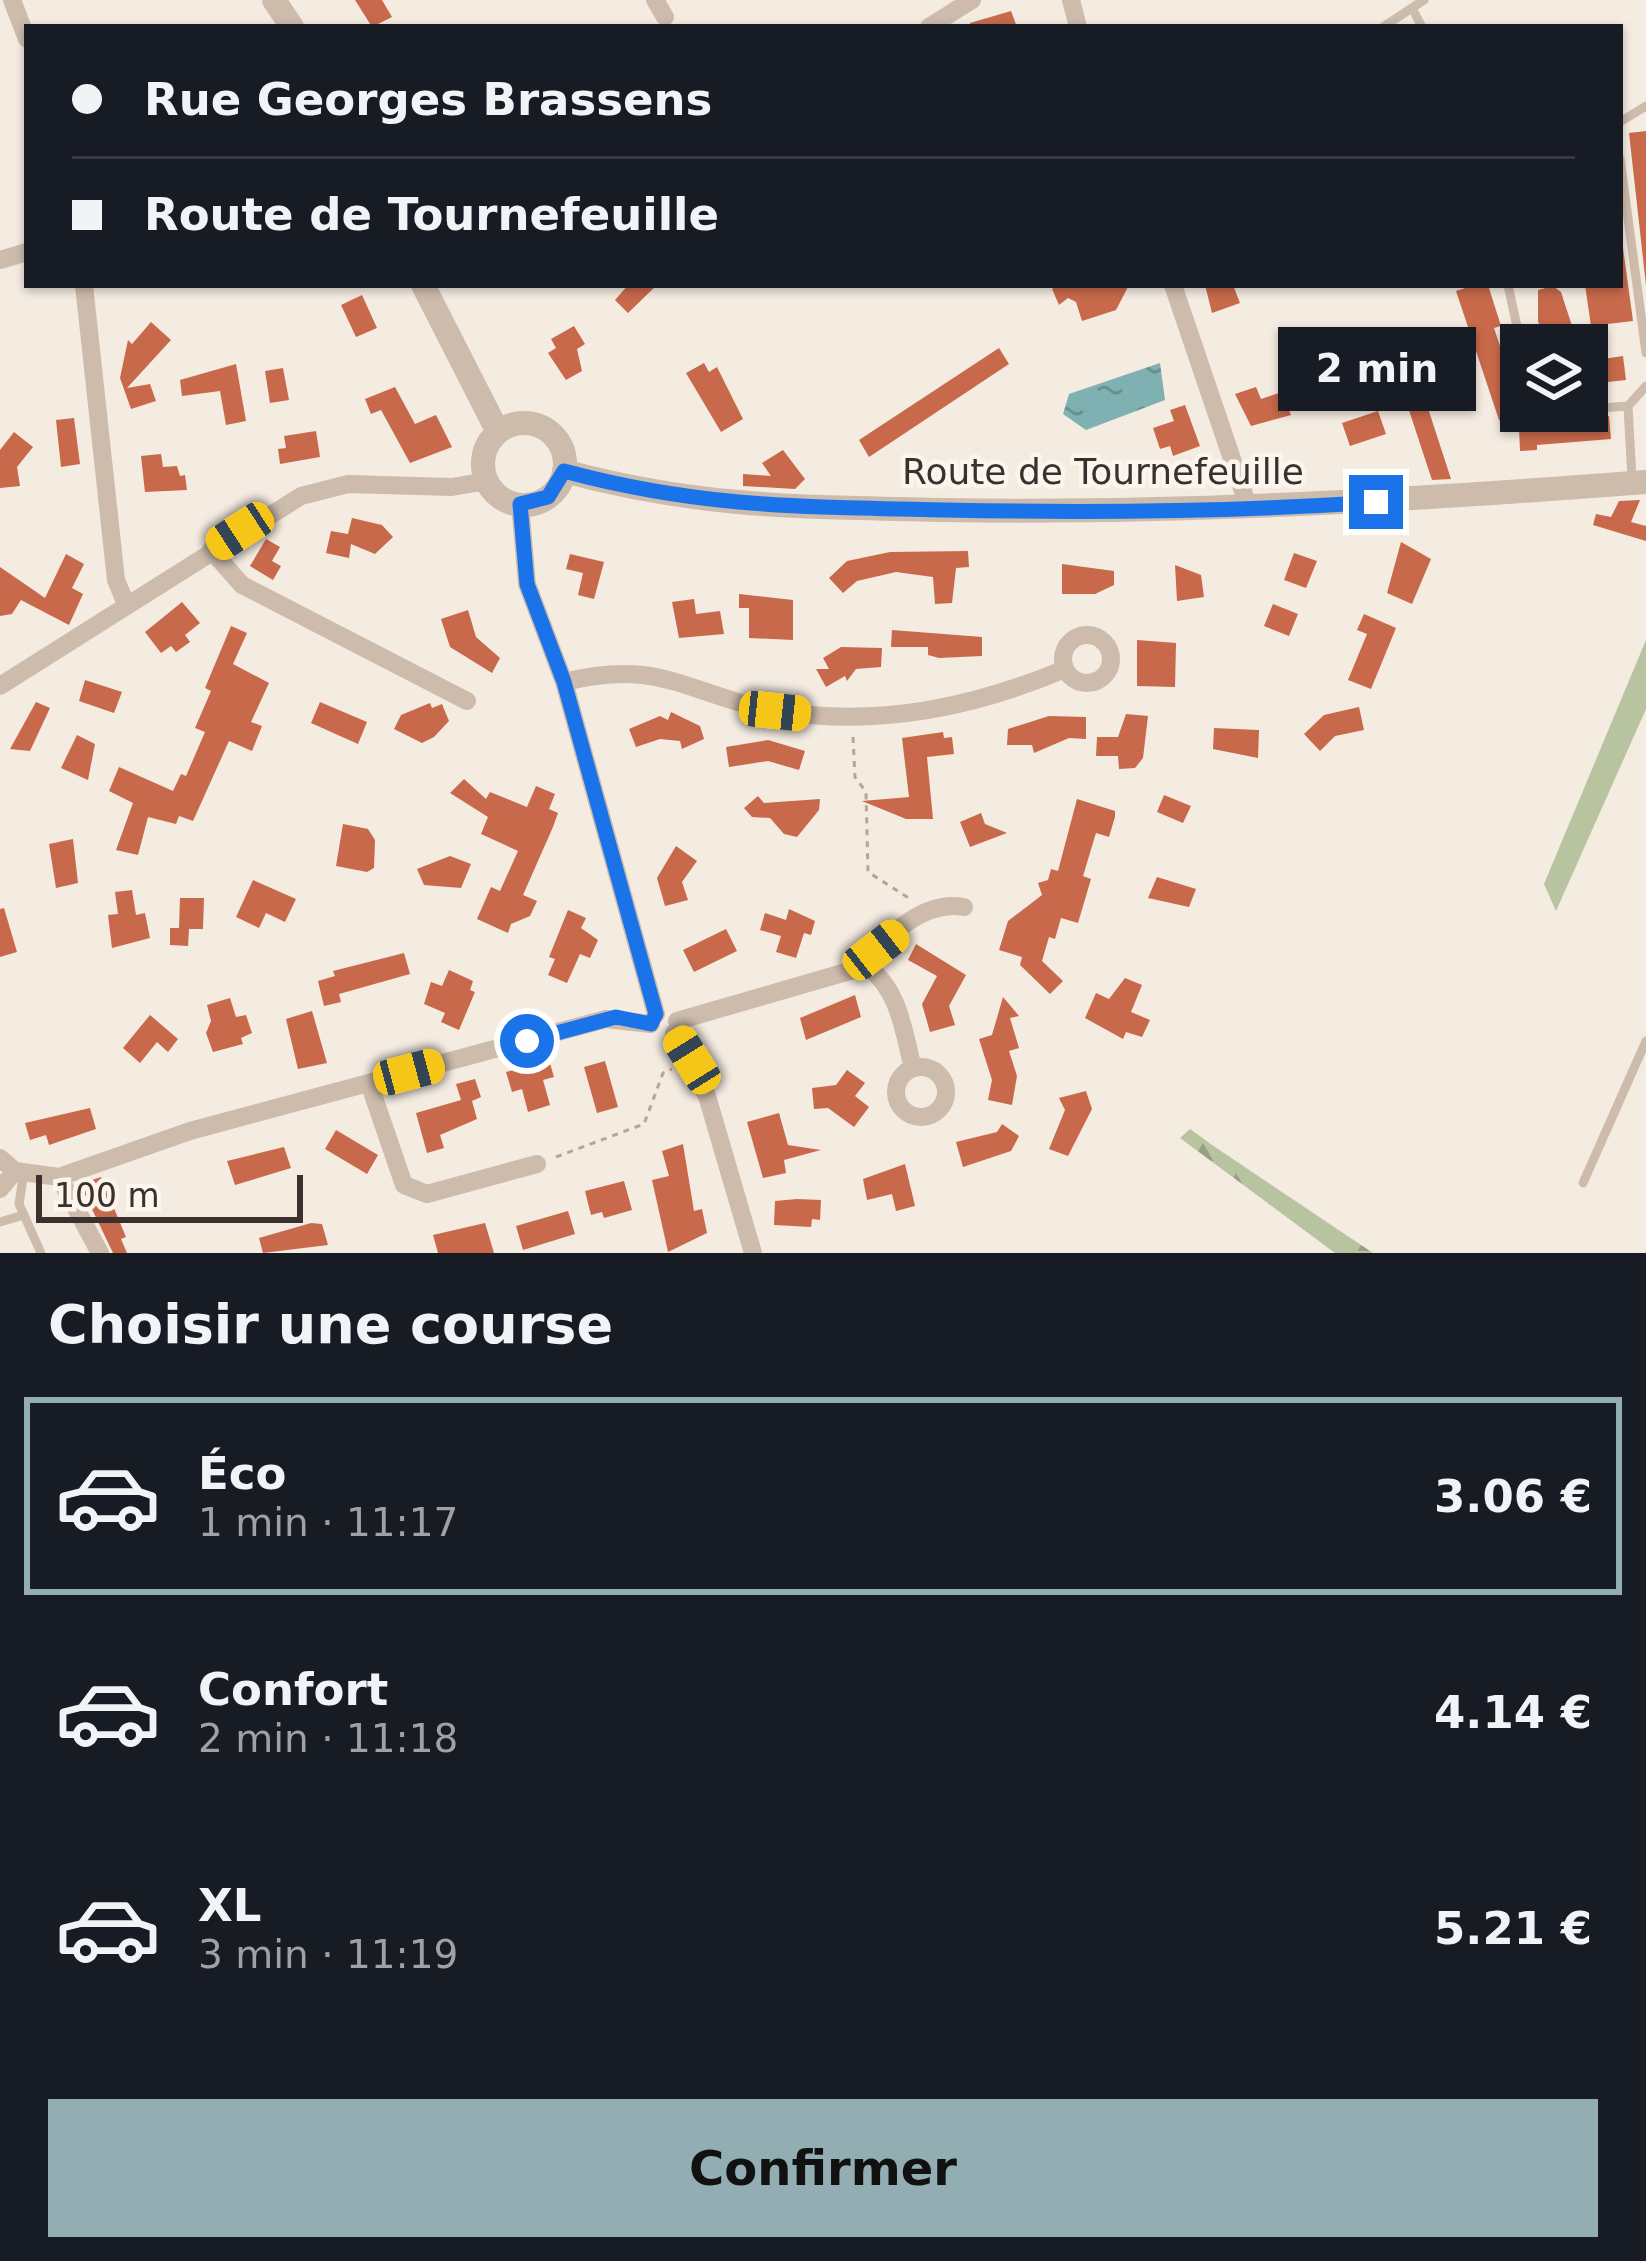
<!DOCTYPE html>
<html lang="fr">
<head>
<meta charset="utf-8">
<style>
  :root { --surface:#171b24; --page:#20242c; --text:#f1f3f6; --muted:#9ea1a6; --line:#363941; --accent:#92aeb2 }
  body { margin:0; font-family:"DejaVu Sans",sans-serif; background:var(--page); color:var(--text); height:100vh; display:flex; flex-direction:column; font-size:45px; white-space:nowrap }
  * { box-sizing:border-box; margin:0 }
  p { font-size:39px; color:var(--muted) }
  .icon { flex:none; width:66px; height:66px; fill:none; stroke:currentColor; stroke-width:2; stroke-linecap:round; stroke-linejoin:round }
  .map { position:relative; height:1253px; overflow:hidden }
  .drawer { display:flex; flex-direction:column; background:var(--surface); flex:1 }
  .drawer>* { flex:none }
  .hud { position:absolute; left:24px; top:24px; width:1599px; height:264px; border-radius:0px; box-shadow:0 3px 9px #0004; display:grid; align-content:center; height:264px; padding:0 48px; background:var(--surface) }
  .tools { position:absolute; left:1500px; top:324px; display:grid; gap:24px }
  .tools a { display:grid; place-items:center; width:108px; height:108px; border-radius:0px; background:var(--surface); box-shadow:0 3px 9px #0004; font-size:60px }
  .scale { position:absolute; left:36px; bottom:30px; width:267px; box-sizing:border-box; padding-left:12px; border:6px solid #3b302b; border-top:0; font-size:33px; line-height:42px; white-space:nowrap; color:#3b302b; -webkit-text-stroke:9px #fbf5ee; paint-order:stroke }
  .end { position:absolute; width:54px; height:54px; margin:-27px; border:15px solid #1a73e8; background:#fff; box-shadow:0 0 0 6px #fff }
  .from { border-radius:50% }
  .bubble { position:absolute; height:84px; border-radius:0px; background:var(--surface); box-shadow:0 3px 9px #0004; font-size:39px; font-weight:700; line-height:84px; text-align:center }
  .car { position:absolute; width:36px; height:72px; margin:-36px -18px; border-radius:15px; box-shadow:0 0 9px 3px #0007; background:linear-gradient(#f5c518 24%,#345 0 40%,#f5c518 0 76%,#345 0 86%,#f5c518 0) }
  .hud b { display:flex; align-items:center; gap:42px; height:114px; font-size:45px }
  .hud b+b { border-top:3px solid var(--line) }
  .hud i { width:30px; height:30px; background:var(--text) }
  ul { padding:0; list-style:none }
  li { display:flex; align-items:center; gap:36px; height:198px; margin:0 24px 18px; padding:0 24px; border:6px solid transparent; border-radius:0px }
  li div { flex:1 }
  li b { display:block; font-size:45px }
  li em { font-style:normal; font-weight:700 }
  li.active { border-color:var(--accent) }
  li>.icon { width:108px; height:108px; stroke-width:1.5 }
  h2 { padding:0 48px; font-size:54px; line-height:144px }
  .action { display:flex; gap:24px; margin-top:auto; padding:24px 48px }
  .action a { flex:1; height:138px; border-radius:0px; background:var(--accent); color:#111; font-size:48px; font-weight:700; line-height:138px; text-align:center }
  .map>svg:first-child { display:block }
  .green { fill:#b8c4a0 }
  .forest { fill:url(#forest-firs) }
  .water { fill:url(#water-ripples) }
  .building { fill:#c8694b }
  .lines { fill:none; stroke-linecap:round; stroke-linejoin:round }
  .path { stroke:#b9a596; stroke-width:3; stroke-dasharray:6 6; stroke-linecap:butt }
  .service { stroke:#cdbbac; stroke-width:9 }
  .minor { stroke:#cdbbac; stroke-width:18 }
  .tertiary { stroke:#cdbbac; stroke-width:24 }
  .route { stroke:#1a73e8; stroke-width:15 }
  .labels { text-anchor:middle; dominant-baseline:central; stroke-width:9; stroke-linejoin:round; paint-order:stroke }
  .street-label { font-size:36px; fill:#3b302b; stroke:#fbf5ee }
</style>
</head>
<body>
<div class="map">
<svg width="1646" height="1253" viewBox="0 0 1646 1253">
  <defs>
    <pattern id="forest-firs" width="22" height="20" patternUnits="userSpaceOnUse" patternTransform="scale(3)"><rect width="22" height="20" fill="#b8c4a0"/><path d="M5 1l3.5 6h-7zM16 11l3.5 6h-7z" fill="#97a083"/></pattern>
    <pattern id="water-ripples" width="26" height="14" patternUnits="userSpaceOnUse" patternTransform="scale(3)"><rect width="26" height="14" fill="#7fb0b2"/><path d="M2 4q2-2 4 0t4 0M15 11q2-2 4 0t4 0" fill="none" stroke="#699091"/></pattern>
  </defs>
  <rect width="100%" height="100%" fill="#f4ebe1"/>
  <!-- green -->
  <path class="green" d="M1646 640V709L1556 911 1544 884Z"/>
  <!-- forest -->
  <path class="forest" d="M1190 1129 1212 1145 1373 1253H1335L1180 1138Z"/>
  <!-- water -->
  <path class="water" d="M1160 363 1165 400 1086 430 1063 414 1069 394Z"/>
  <!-- building -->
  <path class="building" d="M355 0H382L392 17 372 27Z
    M1011 11 1017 27H970V23Z
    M1646 131V285L1629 133Z
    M1620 226 1633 321 1591 326 1585 285H1620Z
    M628 285H657L628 313 615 300Z
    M1058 285H1129L1116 310 1082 321 1076 302 1068 298 1059 305 1052 289Z
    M1205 285H1233L1240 303 1212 313Z
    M1474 285H1488L1501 326 1494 328 1525 421 1506 427 1499 420 1456 291Z
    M1553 286 1561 292 1573 329 1566 330V345H1546L1538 321V290Z
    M362 295 377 328 356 337 341 305Z
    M151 322 171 340 127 388 150 384 156 401 131 409 120 378 128 340 132 344Z
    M574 326 585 344 577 349 582 371 566 380 548 353 556 348 551 339Z
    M999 348 1009 364 869 457 859 440Z
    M1623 356 1626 380 1599 383 1596 360Z
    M704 363 709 372 717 367 743 419 721 432 686 373Z
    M236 364 246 421 226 425 220 391 182 396 180 380Z
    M283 368 289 400 270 403 265 371Z
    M1429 370 1438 395 1425 399 1451 479 1432 480 1399 380Z
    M395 387 415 424 436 415 452 447 410 463 381 410 371 414 365 399Z
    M1256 387 1261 399 1282 392 1291 415 1251 426 1235 394Z
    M1185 405 1200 446 1173 456 1170 446 1160 449 1153 428 1174 421 1170 410Z
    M1378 411 1386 434 1350 446 1342 423Z
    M1609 416 1611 439 1537 445V450L1520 451 1519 428Z
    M74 418 80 464 61 467 56 420Z
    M316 431 320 457 280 464 278 449 286 448 284 436Z
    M14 432 33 447 17 467 20 486 0 488V450Z
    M783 450 805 479 795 489 743 486V474L771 476 762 463Z
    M161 454 163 467 177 466 180 476 185 475 187 490 145 492 141 456Z
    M1640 500 1631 522 1646 526V541L1593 525 1596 514 1611 517 1619 501Z
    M352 518 382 525 393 537 375 554 351 544 349 558 326 553 331 531 348 534Z
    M266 539 280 547 272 561 281 566 273 580 250 566Z
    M1401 542 1431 559 1412 604 1387 593Z
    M968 551 969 567 956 568 952 603 935 604 933 577 896 572 857 581 843 593 829 578 847 561 890 552Z
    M1294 553 1317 561 1306 588 1284 580Z
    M66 554 84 564 72 588 83 594 69 625 21 600 12 614 0 616V567L45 598Z
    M570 554 604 562 594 599 578 595 583 573 566 569Z
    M1062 564 1114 571V585L1095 594H1062Z
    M1175 565 1201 575 1204 597 1177 601Z
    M739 594 793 600V640L749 638V608H739Z
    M694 599 696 614 720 611 724 634 679 638 672 602Z
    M182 602 200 623 185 635 190 642 176 652 171 646 161 653 145 632Z
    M1273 604 1298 614 1289 636 1264 626Z
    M468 610 476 637 500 658 492 673 450 647 441 619Z
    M1364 614 1396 628 1371 689 1348 680 1367 634 1357 630Z
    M231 626 247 633 233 664 269 683 251 722 262 726 252 751 229 741 193 821 179 816 176 824 148 817 138 855 116 850 133 803 109 791 119 767 173 791 181 774 186 776 205 732 195 728 211 691 205 688Z
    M892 630 982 637V656L939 658 928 655V647H891Z
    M1137 640 1176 643 1175 687 1137 686Z
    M841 647 882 648 881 667 856 669 847 681 845 676 826 687 816 669H829L823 658Z
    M85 680 122 692 114 713 79 701Z
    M36 702 50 708 30 751 10 749Z
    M320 702 367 722 358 744 311 723Z
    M430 703 432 708 442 704 449 721 434 737 422 743 394 729 401 715Z
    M1359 707 1364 730 1335 736 1320 751 1304 734 1324 715Z
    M671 712 700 726 704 739 682 749 680 741 660 739 636 747 629 729 660 716 668 720Z
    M1126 714 1148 716 1143 758 1135 768 1119 769 1118 756H1096L1097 737H1118Z
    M1049 716 1086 717V739L1069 738 1034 753 1032 745H1007L1008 729Z
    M1214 728 1259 730 1258 758 1213 749Z
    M943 732 944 738 952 737 954 754 927 757 933 819H906L862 801 909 797 902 738Z
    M77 735 95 744 88 780 61 768Z
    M768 740 805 751 799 770 768 761 729 767 726 747Z
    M464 779 486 799 490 792 527 807 536 786 555 794 549 809 558 813 553 827 523 895 537 901 530 916 511 924 508 933 477 919 491 887 500 891 518 851 481 834 488 817 450 793Z
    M1164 795 1191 806 1183 823 1157 812Z
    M758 796 764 803 820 799 819 810 797 837 784 834 770 818 752 817 744 808Z
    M1077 799 1115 811V817L1109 837 1096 833 1083 876 1091 879 1078 923 1061 918 1055 939 1049 937 1042 961 1063 981 1050 994 1020 965 1022 957 999 950 1008 921 1042 895 1038 883 1048 880 1051 869 1058 871Z
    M981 813 985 824 1007 833 970 847 960 822Z
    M343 824 368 829 375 840 374 868 367 872 336 866Z
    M73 839 78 883 56 888 49 844Z
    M676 846 697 861 682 882 688 900 665 906 657 878Z
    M450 856 471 864 461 888 424 885 417 869Z
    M1157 877 1196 889 1189 907 1148 898Z
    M253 880 296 899 285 922 266 913 259 928 236 917Z
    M132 890 136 915 145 913 150 938 112 948 108 915 118 914 115 892Z
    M180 898H204L203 929H189L188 946 170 945V928H179Z
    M4 908 17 952 0 957V909Z
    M789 909 815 921 811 935 804 933 796 958 776 952 781 936 760 930 765 913 786 920Z
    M568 910 586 918 581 928 598 940 590 958 580 954 567 983 548 975 555 959 549 957Z
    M726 929 737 951 694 972 683 950Z
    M916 944 966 975 949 1006 955 1025 930 1032 922 1004 937 976 908 960Z
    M404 953 410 974 339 994 341 1002 324 1006 318 981 335 976 333 971Z
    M449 970 473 981 470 990 475 992 459 1030 441 1022 445 1013 424 1004 431 982 442 986Z
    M1125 978 1142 985 1131 1012 1150 1020 1142 1037 1126 1032 1123 1039 1085 1018 1096 993 1109 999Z
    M855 995 861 1017 806 1040 800 1018Z
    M1003 997 1019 1016 1010 1018 1019 1048 1009 1051 1017 1076 1012 1105 988 1100 992 1080 979 1039 992 1035Z
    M230 998 236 1017 246 1015 252 1033 241 1038 243 1044 213 1052 206 1033 211 1021 207 1005Z
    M312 1011 327 1063 298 1069 286 1019Z
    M150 1015 178 1039 168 1052 157 1042 140 1063 123 1048Z
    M549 1060 554 1077 543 1080 550 1105 528 1112 522 1089 512 1092 506 1072Z
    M605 1061 618 1107 597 1113 584 1067Z
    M847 1070 865 1083 855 1096 869 1107 854 1127 828 1108 814 1109 812 1088 836 1085Z
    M475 1079 481 1097 472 1101 477 1119 440 1135 444 1148 427 1153 416 1113 461 1100 456 1084Z
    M1086 1091 1092 1109 1068 1156 1049 1149 1065 1110 1059 1098Z
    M90 1108 96 1129 49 1145 46 1135 30 1140 25 1123Z
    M779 1113 788 1145 821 1150 784 1160 786 1173 763 1178 747 1122Z
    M1002 1124 1019 1136 1011 1151 963 1167 956 1142 997 1132Z
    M336 1130 378 1155 367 1174 325 1149Z
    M683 1144 694 1211 702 1209 707 1233 668 1252 652 1180 669 1176 662 1151Z
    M284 1147 291 1168 235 1185 227 1161Z
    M905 1164 915 1206 896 1211 892 1194 867 1200 863 1179Z
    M101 1177 126 1237 121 1239 127 1253H113L80 1184Z
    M624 1181 632 1210 604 1218 602 1212 591 1215 585 1191Z
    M797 1199 821 1200 820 1220 812 1219 811 1227 774 1225 775 1201Z
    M568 1211 575 1234 523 1250 516 1226Z
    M311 1223 322 1224 328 1245 263 1253 259 1238Z
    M485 1223 494 1253H438L433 1235Z"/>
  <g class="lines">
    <!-- path -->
    <path class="path" d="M853 737 855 777 866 792 868 872 910 899
      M556 1157 644 1124 663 1073 672 1069"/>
    <!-- service -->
    <path class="service" d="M1412 8 1422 27
      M1383 27 1424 0
      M1620 122 1646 106
      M1620 158 1646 353
      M1508 285 1521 345
      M1628 406 1632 479
      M1587 409 1628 406 1646 386
      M24 1172 19 1204 41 1253
      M1583 1183 1646 1041
      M0 1222 24 1215"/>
    <!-- minor -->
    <path class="minor" d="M12 0 27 39
      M655 0 665 17
      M1071 0 1078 27
      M929 27 972 0
      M0 260 27 252
      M84 285 116 580 126 604
      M1173 285 1249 509
      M520 504 527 584 564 682 656 1014
      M211 550 242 585 467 701
      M1063 659a24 24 0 1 1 48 0a24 24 0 1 1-48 0Z
      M564 682C664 657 687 696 778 711 878 727 972 708 1065 669
      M0 686 301 496 348 484 452 487 487 481
      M867 966C900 991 903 1030 913 1068
      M677 1021 867 966C885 934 926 900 964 907
      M674 1033 707 1096 753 1253
      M896 1092a25 25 0 1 1 50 0a25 25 0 1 1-50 0Z
      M369 1083 404 1185 427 1194 537 1164
      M0 1158 15 1171 59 1177 100 1253
      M59 1177 190 1131 606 1019 651 1024
      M0 1189 15 1171"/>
    <!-- tertiary -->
    <path class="tertiary" d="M274 0 292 27
      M423 285 498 432
      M483 464a41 41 0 1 1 82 0a41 41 0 1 1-82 0Z
      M564 471C700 508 804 507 944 510 1179 514 1411 500 1646 482"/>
  </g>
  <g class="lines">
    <!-- route -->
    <path class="route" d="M527 1041 616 1017 651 1024 656 1014 564 682 527 584 520 504 548 497 564 471C701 508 805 507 945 510 1090 513 1232 512 1376 502"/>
  </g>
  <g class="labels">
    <!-- street labels -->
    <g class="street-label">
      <text x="1103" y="471">Route de Tournefeuille</text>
    </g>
  </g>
</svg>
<div class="tools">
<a><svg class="icon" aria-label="layers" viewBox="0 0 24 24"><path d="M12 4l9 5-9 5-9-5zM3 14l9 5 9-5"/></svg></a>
</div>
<div class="scale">100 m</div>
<i class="end from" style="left:527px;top:1041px"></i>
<i class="end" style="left:1376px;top:502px"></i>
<div class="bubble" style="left:1278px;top:327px;width:198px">2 min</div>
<i class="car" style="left:240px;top:531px;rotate:237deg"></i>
<i class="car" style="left:775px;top:711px;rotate:96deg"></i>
<i class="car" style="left:876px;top:950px;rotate:52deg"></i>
<i class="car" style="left:692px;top:1060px;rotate:328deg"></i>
<i class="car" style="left:409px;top:1072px;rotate:75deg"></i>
<div class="hud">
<b><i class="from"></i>Rue Georges Brassens</b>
<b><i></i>Route de Tournefeuille</b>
</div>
</div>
<section class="drawer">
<h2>Choisir une course</h2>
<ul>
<li class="active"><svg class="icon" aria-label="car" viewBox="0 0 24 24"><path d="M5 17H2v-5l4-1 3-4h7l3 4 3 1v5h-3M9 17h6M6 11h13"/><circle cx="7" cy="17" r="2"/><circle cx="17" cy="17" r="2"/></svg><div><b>Éco</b><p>1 min · 11:17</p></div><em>3.06 €</em></li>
<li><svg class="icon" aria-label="car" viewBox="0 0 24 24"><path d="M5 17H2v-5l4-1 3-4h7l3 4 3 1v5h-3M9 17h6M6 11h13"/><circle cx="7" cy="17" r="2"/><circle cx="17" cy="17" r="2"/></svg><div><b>Confort</b><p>2 min · 11:18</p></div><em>4.14 €</em></li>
<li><svg class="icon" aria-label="car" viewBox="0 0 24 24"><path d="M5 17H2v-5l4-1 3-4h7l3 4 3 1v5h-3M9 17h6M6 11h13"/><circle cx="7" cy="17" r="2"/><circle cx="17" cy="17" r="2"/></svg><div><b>XL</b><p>3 min · 11:19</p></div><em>5.21 €</em></li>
</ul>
<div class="action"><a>Confirmer</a></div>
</section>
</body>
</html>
